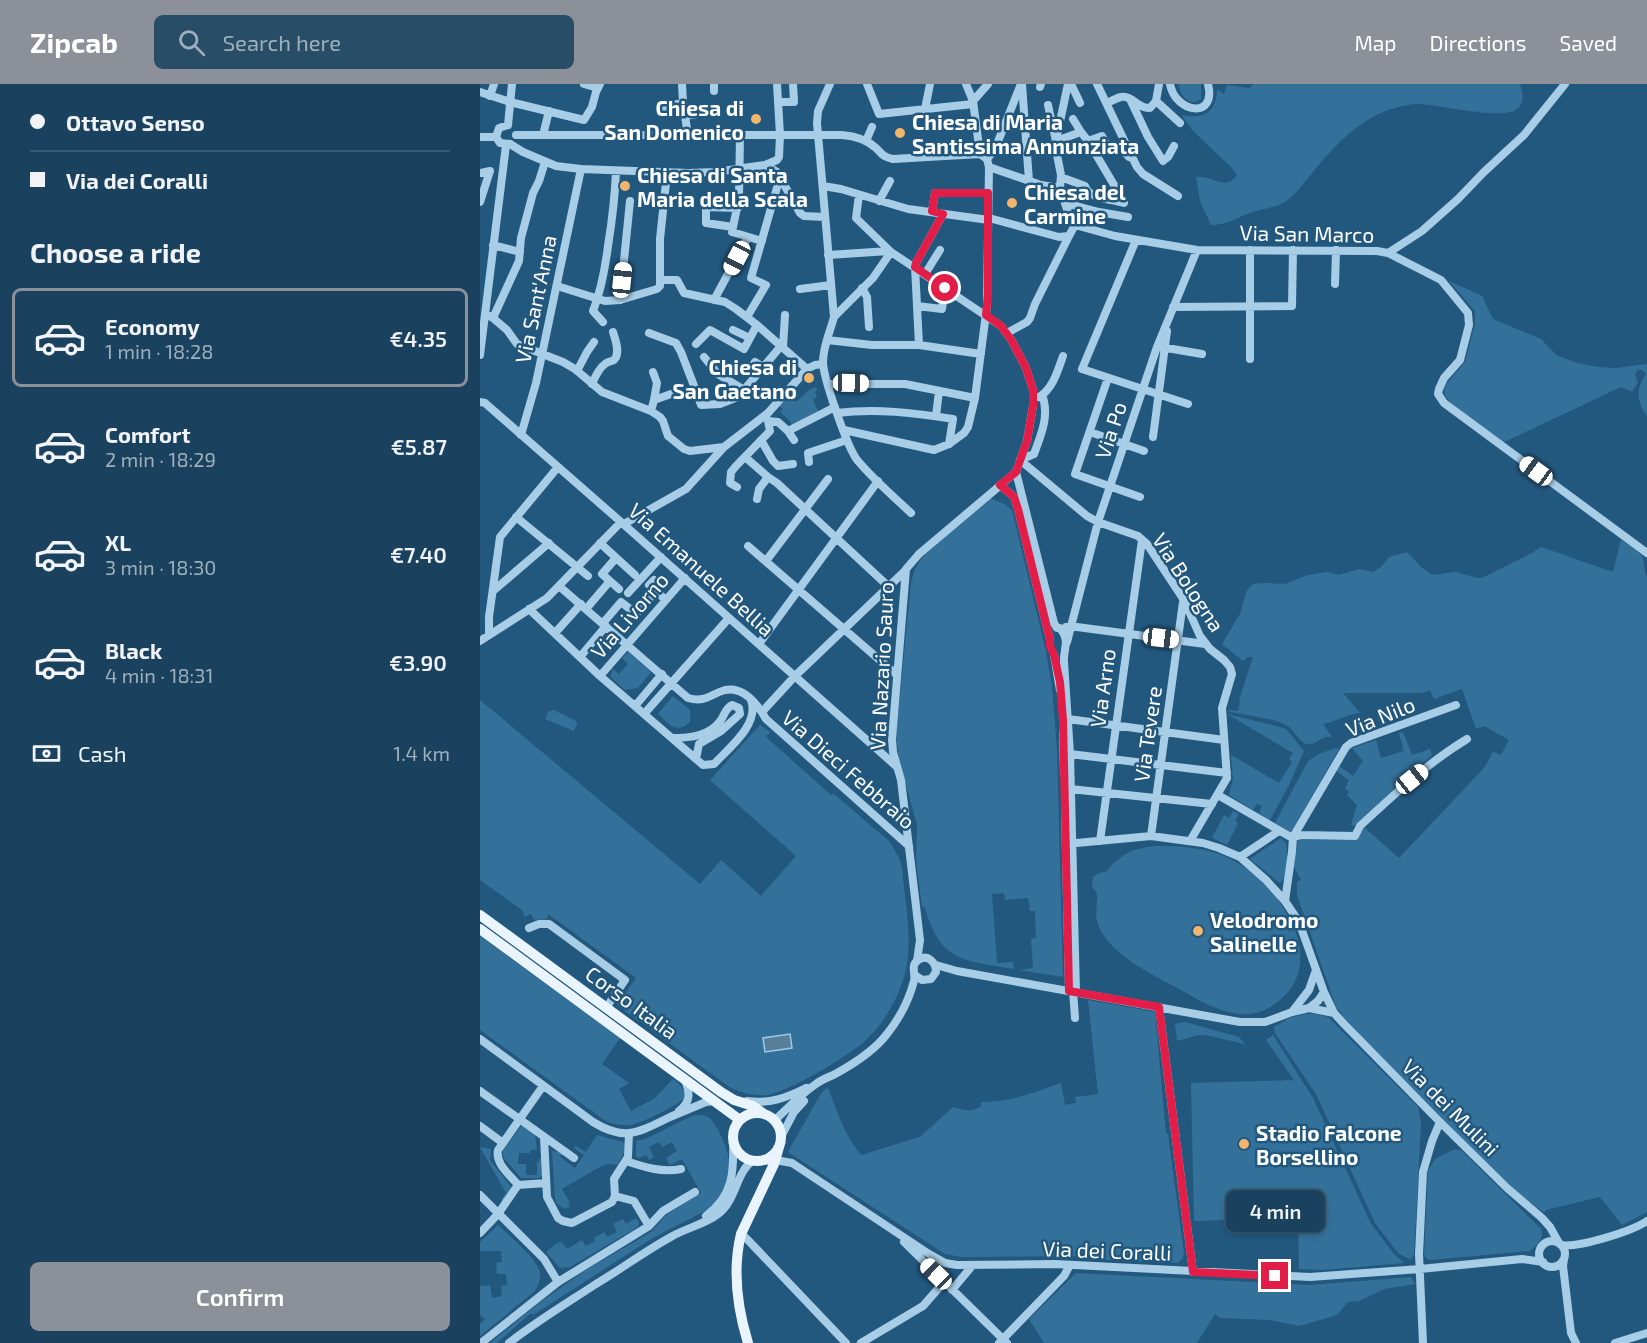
<!DOCTYPE html>
<html lang="en">
<head>
<meta charset="utf-8">
<style>
  :root { --surface:#1a425e; --page:#274d67; --text:#f1f3f6; --muted:#9fb0bc; --line:#385b73; --accent:#8c9099 }
  body { margin:0; font-family:"Exo 2",sans-serif; background:var(--page); color:var(--text); height:100vh; display:flex; flex-direction:column; font-size:22px; white-space:nowrap }
  * { box-sizing:border-box; margin:0 }
  p { font-size:20px; color:var(--muted) }
  .icon { flex:none; width:33px; height:33px; fill:none; stroke:currentColor; stroke-width:2; stroke-linecap:round; stroke-linejoin:round }
  .map { position:relative; flex:1; overflow:hidden }
  .details { display:flex; flex-direction:column; background:var(--surface); width:480px }
  .details>* { flex:none }
  .hud { display:grid; align-content:center; height:132px; padding:0 30px; background:var(--surface) }
  .end { position:absolute; width:27px; height:27px; margin:-14px; border:8px solid #e11d48; background:#fff; box-shadow:0 0 0 3px #fff }
  .from { border-radius:50% }
  .bubble { position:absolute; height:42px; border-radius:9px; background:var(--surface); box-shadow:0 3px 9px #0003,0 0 0 2px var(--line); font-size:20px; font-weight:600; line-height:42px; text-align:center }
  .car { position:absolute; width:18px; height:36px; margin:-18px -9px; border-radius:8px; box-shadow:0 0 4px 2px #0007; background:linear-gradient(#fff 24%,#345 0 40%,#fff 0 76%,#345 0 86%,#fff 0) }
  .hud b { display:flex; align-items:center; gap:21px; height:57px; font-size:22px }
  .hud b+b { border-top:2px solid var(--line) }
  .hud i { width:15px; height:15px; background:var(--text) }
  ul { padding:0; list-style:none }
  li { display:flex; align-items:center; gap:18px; height:99px; margin:0 12px 9px; padding:0 18px; border:3px solid transparent; border-radius:9px }
  li div { flex:1 }
  li b { display:block; font-size:22px }
  li em { font-style:normal; font-weight:600 }
  li.selected { border-color:var(--accent) }
  li>.icon { width:54px; height:54px; stroke-width:1.5 }
  h2 { padding:0 30px; font-size:27px; line-height:72px }
  .pay { display:flex; align-items:center; gap:15px; height:66px; padding:0 30px; font-size:22px }
  .pay p { margin-inline-start:auto }
  .cta { display:flex; gap:12px; margin-top:auto; padding:12px 30px }
  .cta a { flex:1; height:69px; border-radius:9px; background:var(--accent); color:#fff; font-size:24px; font-weight:600; line-height:69px; text-align:center }
  header { display:flex; align-items:center; gap:36px; box-sizing:border-box; height:84px; padding:0 30px; background:var(--accent); color:#fff }
  header strong { font-size:28px }
  nav { display:flex; gap:33px; margin-inline-start:auto; font-size:21px }
  .search { width:420px; height:54px; background:var(--page); display:flex; align-items:center; gap:15px; box-sizing:border-box; padding:0 21px; border-radius:9px; color:var(--muted); font-size:22px }
  main { display:flex; flex:1; min-height:0 }
  .map>svg:first-child { display:block }
  .green { fill:#34719a }
  .water { fill:#587f99; stroke:#9ccae7; stroke-width:1.5 }
  .lines { fill:none; stroke-linecap:round; stroke-linejoin:round }
  .minor { stroke:#a8cde6; stroke-width:8 }
  .major { stroke:#e9f4fd; stroke-width:10 }
  .route { stroke:#e11d48; stroke-width:8 }
  .poi-dot { fill:#f1b66c; stroke:#23587e; stroke-width:2 }
  .labels { text-anchor:middle; dominant-baseline:central; stroke-width:5; stroke-linejoin:round; paint-order:stroke }
  .poi-label { font-size:21px; font-weight:bold; fill:#fff; stroke:#23587e; text-anchor:start }
  .street-label { font-size:21px; fill:#fff; stroke:#23587e }
</style>
</head>
<body>
<header>
<strong>Zipcab</strong>
<div class="search"><svg class="icon" aria-label="search" viewBox="0 0 24 24"><circle cx="10" cy="10" r="6"/><path d="M15 15l6 6"/></svg>Search here</div>
<nav><a>Map</a><a>Directions</a><a>Saved</a></nav>
</header>
<main>
<section class="details">
<div class="hud">
<b><i class="from"></i>Ottavo Senso</b>
<b><i></i>Via dei Coralli</b>
</div>
<h2>Choose a ride</h2>
<ul>
<li class="selected"><svg class="icon" aria-label="car" viewBox="0 0 24 24"><path d="M5 17H2v-5l4-1 3-4h7l3 4 3 1v5h-3M9 17h6M6 11h13"/><circle cx="7" cy="17" r="2"/><circle cx="17" cy="17" r="2"/></svg><div><b>Economy</b><p>1 min · 18:28</p></div><em>€4.35</em></li>
<li><svg class="icon" aria-label="car" viewBox="0 0 24 24"><path d="M5 17H2v-5l4-1 3-4h7l3 4 3 1v5h-3M9 17h6M6 11h13"/><circle cx="7" cy="17" r="2"/><circle cx="17" cy="17" r="2"/></svg><div><b>Comfort</b><p>2 min · 18:29</p></div><em>€5.87</em></li>
<li><svg class="icon" aria-label="car" viewBox="0 0 24 24"><path d="M5 17H2v-5l4-1 3-4h7l3 4 3 1v5h-3M9 17h6M6 11h13"/><circle cx="7" cy="17" r="2"/><circle cx="17" cy="17" r="2"/></svg><div><b>XL</b><p>3 min · 18:30</p></div><em>€7.40</em></li>
<li><svg class="icon" aria-label="car" viewBox="0 0 24 24"><path d="M5 17H2v-5l4-1 3-4h7l3 4 3 1v5h-3M9 17h6M6 11h13"/><circle cx="7" cy="17" r="2"/><circle cx="17" cy="17" r="2"/></svg><div><b>Black</b><p>4 min · 18:31</p></div><em>€3.90</em></li>
</ul>
<div class="pay"><svg class="icon" aria-label="cash" viewBox="0 0 24 24"><path d="M3 7h18v10H3z"/><circle cx="12" cy="12" r="2"/></svg>Cash<p>1.4 km</p></div>
<div class="cta"><a>Confirm</a></div>
</section>
<div class="map">
<svg width="1167" height="1259" viewBox="0 0 1167 1259">
  <rect width="100%" height="100%" fill="#23587e"/>
  <!-- green -->
  <path class="green" d="M699 0H721V15C710 24 699 11 699 0Z
    M774 0H1040C1043 9 1045 19 1037 25 1024 37 957 20 938 20 930 20 922 22 915 24 882 32 854 62 833 88 825 97 818 108 809 115 799 124 782 124 770 129 757 134 746 141 731 141L720 117 716 93C732 91 746 108 757 91L750 82 713 47C710 41 706 38 702 31 724 36 737 28 737 5L744 10 747 1 769 4Z
    M969 197 1002 212 1013 235 1061 255 1076 271 1097 279 1117 283 1136 284 1167 280V332C1157 319 1155 305 1166 290L1162 286 1158 285 1155 291 1158 298 1152 308 1141 303 1022 359 970 318 965 311 964 305 968 298 985 278 995 240V227Z
    M335 303 337 306 335 308 337 313 333 316 339 329 313 342 309 336 300 328 303 325 298 321 308 309 316 318 329 306Z
    M509 414 525 420 532 426 566 567 572 603 577 665 583 893 539 886 553 884 551 855 556 854 555 827H550L548 814 525 816 524 809 512 810 517 879 533 878 534 885C484 876 461 879 445 824L442 823 436 776 437 741 419 675 416 651 431 500 434 487 441 475 448 468Z
    M1141 456C1147 460 1158 466 1162 472 1165 478 1163 486 1167 492V1128L1142 1141 1120 1113 1070 1125 1065 1127V1129C1022 1100 987 1059 951 1022 919 990 883 959 856 923L817 811V798L821 796 814 783 818 756 877 755 884 743 919 774 1004 684 1013 668 1021 671 1029 656 1004 642 996 645 982 605 954 615 950 606 942 609H863L880 629C866 630 856 638 843 640L852 653C840 651 836 663 826 660 818 657 814 645 806 641 796 635 764 631 751 628L747 626 758 627 760 617 759 616 773 573H768L763 577 742 560 760 530 767 506 773 500 785 499 805 500 828 491 847 488 859 491 879 485 893 488 901 483 909 473 927 468 941 483 953 491 975 488 998 494 1004 493 1052 469 1061 463 1133 488Z
    M148 568 171 588 158 604 145 606 130 592 133 585 139 590 148 580 142 574Z
    M193 612 210 626V638C197 651 188 639 178 630Z
    M0 616 220 800 241 776 281 812 316 772 230 696 280 641 290 648 286 653 351 711 354 710 410 758 419 774 422 784C425 818 434 860 424 893 417 916 404 939 387 955 371 971 308 1008 287 1011 274 1012 260 1009 248 1002L137 921 156 894 68 830 67 835 54 836 51 830 45 833 42 826 0 796V636L1 634 0 633Z
    M74 626 96 637 97 640 94 647 65 635 68 628Z
    M747 630 804 644 808 647 824 667 809 701 790 736 779 729 782 722 777 720 773 726 749 711 753 695 751 671 799 699 812 678 809 675 813 669Z
    M923 648 932 671 950 665 952 671 874 742 871 741 877 721 867 711 869 708 865 704 869 696 856 687 859 682 873 692 883 677 872 664 896 656 901 674 924 667 919 649Z
    M856 664 859 665 811 748 795 739 828 677 839 670Z
    M753 727 759 730 755 737 758 739 747 761 732 754 744 731 749 734Z
    M801 754 806 759 807 770 809 774 805 793 800 799 770 775Z
    M676 762C697 762 719 763 739 770 789 787 854 870 800 916 789 926 773 932 758 930 738 927 720 917 703 907 675 892 625 869 617 837 615 831 618 813 617 810 616 807 613 805 612 802L613 793 619 789 626 788C641 770 653 764 676 762Z
    M0 852 140 954 122 980 149 999 139 1005 151 1027 175 1014 193 995C199 999 204 1004 206 1013 198 1021 162 1039 151 1041 142 1042 135 1040 127 1038L0 946Z
    M608 916 675 928 686 1049 688 1050 704 1169 703 1174 698 1179 608 1175 601 1172 481 1173 465 1170 308 1068 340 1011 344 1006 348 1003C357 1027 364 1051 381 1071L440 1053 473 1023C483 1026 492 1029 501 1022V1018C532 1018 552 1009 581 999L585 1021 596 1019 595 1013 618 1010Z
    M825 930H836L848 933 938 1023 941 1039 934 1171 931 1176 918 1169 895 1139 837 1012 795 949 794 942 798 941 809 934Z
    M705 938 759 953 765 960 725 951H718L697 957 695 940Z
    M793 951 833 1014 891 1140 915 1171 924 1179 842 1186 819 1185 818 1134 714 1137 711 999 814 996 786 956Z
    M214 1031C219 1031 224 1031 228 1033 232 1035 234 1040 237 1044 245 1059 252 1075 248 1093 245 1104 237 1116 229 1125L171 1155 53 1231 51 1229 17 1259H10L59 1219 106 1186 166 1151 173 1146 187 1130 221 1109 202 1075 190 1081 186 1074 197 1067 192 1058 182 1063 179 1058 169 1063 174 1073 169 1076 166 1071 159 1074 156 1072V1057L165 1055Z
    M42 1041 55 1051 57 1066H50V1069H39L38 1080H46V1091H57V1078H59V1075L62 1074V1092L59 1094H41L23 1073V1066Z
    M117 1051 143 1058C148 1066 141 1074 137 1081L130 1080 123 1081 82 1105 90 1119 88 1120 90 1123 85 1125 77 1120 75 1115 72 1067 79 1068 82 1070 80 1073 95 1084 104 1071 94 1064 96 1062 106 1068Z
    M0 1063 11 1065 10 1076 32 1104 23 1117 21 1116 26 1109Z
    M975 1065 982 1067 1060 1144C1066 1152 1057 1162 1050 1167L950 1176 947 1175 944 1171 948 1087 955 1075Z
    M156 1134 159 1139 158 1143 90 1183 80 1184 66 1168 77 1159 81 1158 87 1165 102 1156 106 1162 115 1157 114 1154 124 1148 127 1153 137 1148 133 1140 143 1135 146 1140Z
    M18 1141C28 1150 58 1175 60 1189 61 1195 58 1201 55 1207L0 1252V1240L5 1235 0 1231V1202L10 1201 12 1214 22 1212 21 1202 27 1201 26 1190H17L16 1179 22 1178 21 1167H0V1158Z
    M596 1189 831 1201 931 1193 935 1200 904 1205 879 1217 868 1218 857 1231 819 1242 790 1236 741 1234 735 1230 717 1259H564L549 1235Z"/>
  <!-- water -->
  <path class="water" d="M310 950 312 964 285 968 283 954Z"/>
  <g class="lines">
    <!-- minor -->
    <path class="minor" d="M104 0 118 4
      M202 0 203 18 208 52
      M234 0V7
      M350 0 338 27 337 39 354 233C350 248 343 262 343 278 343 293 368 366 378 377 394 396 413 412 431 429
      M387 0 399 30 493 20
      M486 0 493 17 500 70
      M542 0 549 97
      M591 0 600 19
      M617 0 657 83 663 90 698 112
      M690 0C695 29 737 36 728 0
      M560 3 561 0
      M0 8 30 18 104 36 112 23 116 8 120 0
      M10 12 14 0
      M650 15 668 53 683 77 688 73 694 62
      M493 17 508 0
      M676 17 700 39
      M299 18H314L313 0
      M627 19C631 17 637 14 641 13 653 11 658 25 670 24L676 17 679 0
      M568 21 576 57 601 48 608 57 622 52 626 60 631 66H642L649 73
      M185 24 203 18
      M445 25 450 0
      M205 32 217 30
      M593 35 601 48
      M28 41 32 0
      M36 51H362C375 52 386 55 396 64 402 70 403 73 413 75L500 70 507 75 509 83 507 222 495 314 488 343 484 349 469 360 454 366 364 346
      M63 51 69 27
      M260 51 259 114 252 148 282 157
      M0 53H16
      M16 53 20 59 30 60
      M16 53 19 44 28 41
      M386 57 392 43
      M608 57 637 106V111L631 115
      M30 60 43 68 76 82 101 85 209 89 235 88 285 81 297 88 320 129 324 132 345 133
      M507 75 515 65 541 0
      M285 81 297 76 299 73 300 51 297 0
      M509 83 561 101 580 104 591 137 595 141
      M0 89 10 87 0 118
      M581 95H586L605 102C609 115 631 115 644 119
      M343 102 361 105 428 125 509 136
      M580 104 581 91 575 61 588 0
      M379 111 376 134 411 168 521 242 532 257 546 284 553 306V322L547 357 536 388 439 470 426 485 412 655 413 668 421 696 440 856 437 877
      M399 117 410 97
      M585 119 619 128 648 133
      M452 127 455 109H508
      M509 134 579 153 589 152 595 141
      M595 141 635 152 717 166 897 167 908 169 961 196 988 229 989 241 980 276 964 294 959 305 958 310 964 319 1167 469
      M253 143 226 139V123L258 124
      M656 156 602 285 708 320
      M13 161 40 168
      M908 169 942 147 978 115 1004 88 1044 51 1085 0
      M348 171 409 167
      M445 190 460 166
      M180 196H197L204 209 245 218 256 225 277 241 327 285
      M855 200 856 166
      M77 202 125 217 140 216 177 205 180 202V155L187 89
      M382 204 387 213 389 243
      M320 205 351 201
      M140 216 150 117
      M234 216 268 153
      M437 222 462 225 465 204
      M693 223 812 222 813 166
      M5 230 13 234 27 246 37 260 83 278 95 285 122 308 171 327 180 333 183 337 188 352 204 365 210 367 244 363
      M267 233 286 201 271 194 300 93
      M354 233 393 194 411 168
      M13 234 39 177 41 154 53 109 59 97 65 78
      M123 238 113 227C121 207 125 185 128 162 132 137 135 112 136 87
      M253 246 270 254
      M169 249 196 259 201 268 216 307
      M527 249 547 238 550 234 555 220 589 152
      M347 256 392 261H439L501 270
      M216 260 230 246 264 265 277 241
      M439 261 435 183 436 179 463 130
      M303 263 305 231
      M681 263 722 270
      M0 271 26 61
      M224 273 238 290 264 306
      M770 275V166
      M273 281 275 278 283 283
      M97 287 107 268 114 258
      M173 288 177 299 174 316
      M628 294 595 390 660 413
      M112 300C115 293 119 284 125 280 128 277 131 278 134 276 141 269 135 255 133 248
      M348 300H425L495 314
      M559 313C573 305 578 286 583 272
      M0 318 5 319 141 438 416 682
      M171 327 174 316 191 310 216 307 221 321 240 320 258 313 301 262
      M357 329C396 324 434 329 473 335L469 360
      M456 332 459 307
      M287 335 288 337 298 338 308 347 355 323
      M308 347 314 356
      M610 348 664 367
      M41 351 56 299 101 85
      M673 353 687 247
      M281 356 293 377 298 382 313 380
      M265 373 288 393 279 405 277 415
      M540 376 607 432 618 438 658 452 667 460 704 516 720 552 730 565 744 576 750 583 752 590 742 624 747 694 710 757
      M540 376 554 370C561 351 570 331 562 311
      M329 378 328 369 367 356
      M536 388 574 539 577 544H580C591 558 583 564 584 578L590 670 596 908
      M288 393 297 399 408 502
      M520 401 534 413 538 425 570 556
      M257 403 250 399 251 388 256 382 290 347 288 337
      M36 433 108 492
      M144 440 206 405 244 363 288 329 327 285 335 281 343 280
      M120 459 155 491
      M268 462 417 591
      M136 474 122 490 139 505
      M286 477 348 395
      M174 496 169 501 186 516
      M79 502 208 614C226 619 230 610 245 606 264 602 278 621 286 635L429 762
      M13 507 69 459
      M148 509 181 473
      M49 525 120 592 223 681 234 680C249 664 280 640 271 616
      M106 525 130 497
      M156 530 176 507
      M123 539 141 518 150 525
      M586 543H597L725 560
      M75 549 101 520
      M9 551V533L20 453 78 383
      M0 557 67 514 141 438
      M587 558 618 438 677 263 717 166
      M279 560 398 397
      M574 571 580 606
      M100 573 126 542
      M120 592 205 494
      M155 622 182 590
      M282 628 315 592 426 486
      M164 630 249 534
      M588 635 744 656
      M583 649 584 690
      M192 654C210 654 230 652 241 636 245 630 245 625 252 621L259 624 260 630 241 647 219 660 216 675
      M590 670 747 689
      M590 705 732 720
      M738 711 809 752 813 753 821 751 875 752 880 742C915 710 946 680 987 655
      M585 727 589 907
      M671 752 703 518
      M620 757 662 456
      M586 760 671 752 723 759 739 764 760 773 786 796 805 817 819 838 844 908 854 929 864 940 960 1038 1027 1104 1062 1134 1070 1143 1079 1159
      M760 773 799 747
      M805 817 812 768 813 753 866 663 871 659 976 621
      M49 844 59 840H69L145 896 126 924
      M456 881 477 887 760 938H785L812 928 829 924 838 917 844 908
      M593 907 595 934
      M679 923 713 1188
      M829 924 854 929
      M812 928 829 906 836 886
      M0 955 113 1038C145 1058 159 1048 190 1033 202 1028 214 1023 226 1018L234 1017
      M0 1007 94 1074
      M267 1017C290 1020 306 1014 326 1004
      M199 1027C211 1018 210 1009 205 996
      M295 1036C308 1024 321 1010 336 1000 342 995 350 993 357 989 375 979 394 967 407 950 419 935 429 916 434 897 436 889 430 882 438 876 448 869 456 879 456 888L451 895 442 896 435 891
      M0 1042 23 1059
      M64 1053 67 1113 78 1134 83 1137 92 1139 132 1118 135 1112 134 1095 148 1073 149 1049
      M301 1053 314 1028 324 1017
      M146 1077C164 1083 182 1089 201 1085
      M281 1077 295 1076 312 1079 449 1170 465 1179 477 1181 575 1180 830 1193 940 1185 1042 1175 1063 1178
      M38 1101 66 1099
      M0 1111 64 1175 78 1198 1 1259
      M135 1112 154 1117 169 1142
      M226 1132C254 1111 254 1087 253 1055
      M0 1149 18 1130 38 1101C30 1091 15 1080 18 1066L63 1002
      M261 1150 266 1154 366 1259
      M1059 1170a13 13 0 1 1 26 0a13 13 0 1 1-26 0Z
      M424 1158 527 1259
      M1081 1161C1099 1164 1152 1147 1167 1137
      M1084 1175 1083 1182 1091 1249 1096 1259
      M78 1198 169 1142 183 1127 215 1108
      M472 1206 492 1182
      M29 1259C57 1237 87 1219 116 1200 141 1185 164 1168 189 1154 205 1144 224 1141 238 1130 256 1117 256 1089 272 1077
      M381 1259 443 1222 464 1198
      M519 1259 584 1192 590 1181
      M943 1259 939 1170 943 1088 952 1057 960 1038
      M1135 1259 1167 1249"/>
    <!-- major -->
    <path class="major" d="M0 831 241 1008 254 1016 273 1022 284 1030
      M0 845 260 1036
      M253 1053a24 24 0 1 1 48 0a24 24 0 1 1-48 0Z
      M268 1259C257 1223 252 1187 261 1150L294 1080 299 1063"/>
  </g>
  <g class="lines">
    <!-- route -->
    <path class="route" d="M465 204 435 183 436 179 463 130 452 127 455 109H508V210L506 231 521 242 532 257 546 284 553 306V322L547 357 536 388 520 401 534 413 538 425 570 556V562L574 571 580 598 583 636 589 907 679 923 713 1188 795 1192"/>
  </g>
  <!-- markers -->
  <g class="poi-dot">
    <circle cx="276" cy="35" r="6"/>
    <circle cx="420" cy="49" r="6"/>
    <circle cx="145" cy="102" r="6"/>
    <circle cx="532" cy="119" r="6"/>
    <circle cx="329" cy="294" r="6"/>
    <circle cx="718" cy="847" r="6"/>
    <circle cx="764" cy="1060" r="6"/>
  </g>
  <g class="labels">
    <!-- poi labels -->
    <g class="poi-label">
      <text x="264" y="23" text-anchor="end">Chiesa di<tspan x="264" dy="24">San Domenico</tspan></text>
      <text x="432" y="37">Chiesa di Maria<tspan x="432" dy="24">Santissima Annunziata</tspan></text>
      <text x="157" y="90">Chiesa di Santa<tspan x="157" dy="24">Maria della Scala</tspan></text>
      <text x="544" y="107">Chiesa del<tspan x="544" dy="24">Carmine</tspan></text>
      <text x="317" y="282" text-anchor="end">Chiesa di<tspan x="317" dy="24">San Gaetano</tspan></text>
      <text x="730" y="835">Velodromo<tspan x="730" dy="24">Salinelle</tspan></text>
      <text x="776" y="1048">Stadio Falcone<tspan x="776" dy="24">Borsellino</tspan></text>
    </g>
    <!-- street labels -->
    <g class="street-label">
      <text transform="translate(827 149) rotate(1)">Via San Marco</text>
      <text transform="translate(55 215) rotate(-78)">Via Sant'Anna</text>
      <text transform="translate(630 346) rotate(-72)">Via Po</text>
      <text transform="translate(222 485) rotate(42)">Via Emanuele Bellia</text>
      <text transform="translate(709 498) rotate(57)">Via Bologna</text>
      <text transform="translate(149 531) rotate(-49)">Via Livorno</text>
      <text transform="translate(401 582) rotate(-87)">Via Nazario Sauro</text>
      <text transform="translate(622 604) rotate(-82)">Via Arno</text>
      <text transform="translate(900 632) rotate(-22)">Via Nilo</text>
      <text transform="translate(667 650) rotate(-82)">Via Tevere</text>
      <text transform="translate(369 685) rotate(41)">Via Dieci Febbraio</text>
      <text transform="translate(152 918) rotate(36)">Corso Italia</text>
      <text transform="translate(971 1023) rotate(45)">Via dei Mulini</text>
      <text transform="translate(627 1166) rotate(2)">Via dei Coralli</text>
    </g>
  </g>
</svg>
<i class="end from" style="left:465px;top:204px"></i>
<i class="end" style="left:795px;top:1192px"></i>
<div class="bubble" style="left:746px;top:1106px;width:99px">4 min</div>
<i class="car" style="left:257px;top:174px;rotate:208deg"></i>
<i class="car" style="left:142px;top:196px;rotate:6deg"></i>
<i class="car" style="left:371px;top:299px;rotate:91deg"></i>
<i class="car" style="left:1056px;top:387px;rotate:306deg"></i>
<i class="car" style="left:681px;top:554px;rotate:97deg"></i>
<i class="car" style="left:932px;top:695px;rotate:51deg"></i>
<i class="car" style="left:456px;top:1190px;rotate:314deg"></i>
</div>
</main>
</body>
</html>
